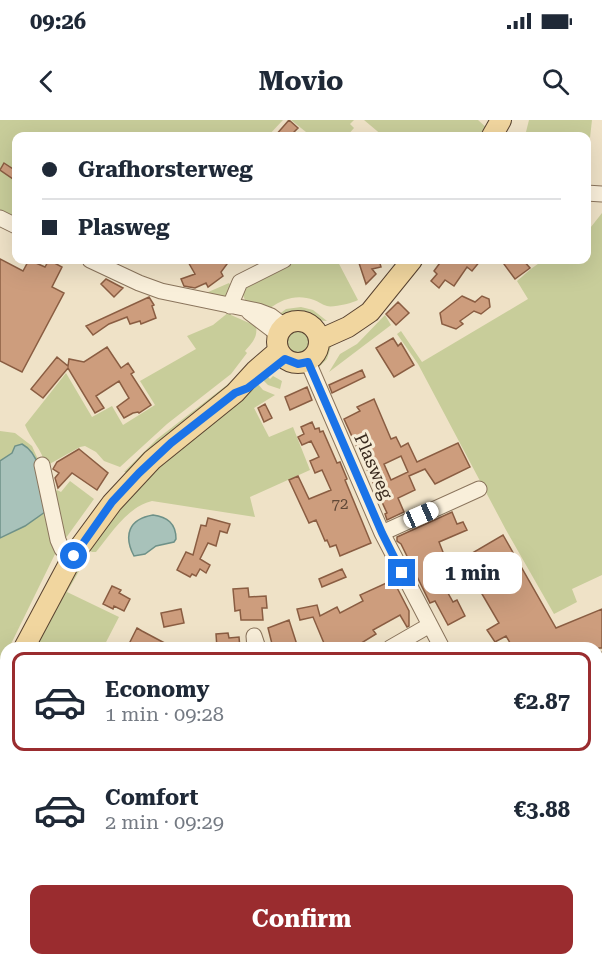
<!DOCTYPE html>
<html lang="en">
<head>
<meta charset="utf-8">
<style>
  :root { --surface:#fff; --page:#f2f2f3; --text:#1f2937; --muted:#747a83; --line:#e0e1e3; --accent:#9a2c2f }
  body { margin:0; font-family:"Roboto Serif",serif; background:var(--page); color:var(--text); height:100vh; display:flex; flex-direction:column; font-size:22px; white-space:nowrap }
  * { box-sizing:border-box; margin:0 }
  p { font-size:20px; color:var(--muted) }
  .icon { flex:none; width:33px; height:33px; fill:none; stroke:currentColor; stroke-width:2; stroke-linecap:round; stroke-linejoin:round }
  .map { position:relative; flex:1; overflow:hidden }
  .sheet { position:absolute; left:0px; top:522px; width:603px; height:324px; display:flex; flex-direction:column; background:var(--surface); border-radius:18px 18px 0 0; box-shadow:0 6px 24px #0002 }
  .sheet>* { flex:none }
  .top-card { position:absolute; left:12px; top:12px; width:579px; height:132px; border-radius:12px; box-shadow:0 6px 24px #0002; display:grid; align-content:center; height:132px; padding:0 30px; background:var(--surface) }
  .end { position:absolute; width:27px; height:27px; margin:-14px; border:8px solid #1a73e8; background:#fff; box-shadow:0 0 0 3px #fff }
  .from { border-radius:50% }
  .bubble { position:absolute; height:42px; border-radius:12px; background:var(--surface); box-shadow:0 6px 24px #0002; font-size:20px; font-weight:700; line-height:42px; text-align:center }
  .car { position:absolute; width:18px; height:36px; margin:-18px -9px; border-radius:8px; box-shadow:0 0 4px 2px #0007; background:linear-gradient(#fff 24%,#345 0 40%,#fff 0 76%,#345 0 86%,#fff 0) }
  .top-card b { display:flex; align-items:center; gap:21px; height:57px; font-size:22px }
  .top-card b+b { border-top:2px solid var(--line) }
  .top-card i { width:15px; height:15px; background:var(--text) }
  ul { padding:10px 0 0; list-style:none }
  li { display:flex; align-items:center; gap:18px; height:99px; margin:0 12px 9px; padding:0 18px; border:3px solid transparent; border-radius:12px }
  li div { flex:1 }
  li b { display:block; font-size:22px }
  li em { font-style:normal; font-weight:700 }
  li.current { border-color:var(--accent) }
  li>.icon { width:54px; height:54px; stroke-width:1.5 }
  .action { display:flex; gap:12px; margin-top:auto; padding:12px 30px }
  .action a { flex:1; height:69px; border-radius:12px; background:var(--accent); color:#fff; font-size:24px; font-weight:700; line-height:69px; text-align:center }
  .status { display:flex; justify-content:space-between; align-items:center; height:42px; padding:0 30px; background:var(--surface); direction:ltr }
  .status svg { height:16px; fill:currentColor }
  header { display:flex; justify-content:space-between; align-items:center; height:78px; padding:0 30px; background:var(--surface); font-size:27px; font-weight:700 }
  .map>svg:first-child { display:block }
  .green { fill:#c8cd9a }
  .water { fill:#a8c2ba; stroke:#6e9188; stroke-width:1.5 }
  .building { fill:#cd9d7d; stroke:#8a5d42; stroke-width:1.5; fill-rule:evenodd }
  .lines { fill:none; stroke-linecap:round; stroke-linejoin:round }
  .minor-casing { stroke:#8a745c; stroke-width:17 }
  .major-casing { stroke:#584230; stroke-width:22 }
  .minor { stroke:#f9efda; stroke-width:15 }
  .major { stroke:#f1d69f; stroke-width:20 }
  .route { stroke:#1a73e8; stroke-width:8 }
  .labels { text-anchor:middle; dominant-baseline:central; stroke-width:6; stroke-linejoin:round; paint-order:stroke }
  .number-label { font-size:15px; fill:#604837 }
  .street-label { font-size:18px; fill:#3b2c20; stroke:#f6ecd6 }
</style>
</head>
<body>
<div class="status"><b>09:26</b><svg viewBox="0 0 49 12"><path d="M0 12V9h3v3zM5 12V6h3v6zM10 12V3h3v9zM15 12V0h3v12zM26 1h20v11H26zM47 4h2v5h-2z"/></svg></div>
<header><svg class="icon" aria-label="back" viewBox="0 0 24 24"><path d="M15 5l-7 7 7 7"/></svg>Movio<svg class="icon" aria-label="search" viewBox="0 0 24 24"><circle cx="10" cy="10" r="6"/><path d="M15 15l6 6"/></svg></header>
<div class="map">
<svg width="602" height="846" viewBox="0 0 602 846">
  <rect width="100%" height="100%" fill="#efe2c7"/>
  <!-- green -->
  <path class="green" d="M0 0H283L268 16H16V101L0 93Z
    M291 0H354L350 4 354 8 347 16H311Z
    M364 0H478L488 9 489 16H383Z
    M529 0H592L590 18 586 16H525Z
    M602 93V455L572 469 577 482 554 494 506 410 418 244 397 214 401 211 422 242 528 179 517 161C531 150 543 134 562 142L564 140H586L587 112Z
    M292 140H337L358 180C353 183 332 188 327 186 322 185 318 181 314 180 298 174 284 178 270 188L246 182 241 171 254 159Z
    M229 163 232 167 224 179 206 173Z
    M301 187 313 190 327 201 315 200 304 195H278L286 189Z
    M229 192H232L231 195 256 206C258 217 252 223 245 231L247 233 231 254 167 304 120 347 104 341 96 332 85 326 80 327 46 346C41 328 31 320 25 305L66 253 92 297 112 286 123 305 155 285 140 261 196 229 187 216 213 205Z
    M385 195 391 205 329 252 340 234 357 224Z
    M286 221a12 12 0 1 1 24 0a12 12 0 1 1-24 0Z
    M333 220 327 239 318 248C320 236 322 226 333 220Z
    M253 239 258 243 133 352H124L157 319 232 261Z
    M273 256 282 261 280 269 268 265 263 260 268 257 270 259Z
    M258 264 263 270 275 275 254 288 269 317 293 307 310 350 250 377 255 397 152 381C128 386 111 414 96 432H92L85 428 115 387 192 313Z
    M0 311 15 313 32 326 40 344 57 430 9 528H6V535L0 548V418L25 406 14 328 12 333 0 341Z
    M70 361 94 379 63 422 52 376 57 370 61 372Z
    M77 445 82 446 67 472 119 497 103 528H34Z
    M602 545V618L597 620V547Z
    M6 581V663L0 669V597Z
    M602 664V703L597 695V667Z"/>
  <!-- water -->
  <path class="water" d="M22 324C44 336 42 370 45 392L25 406 0 418V341L12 333 15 326Z
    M153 395C167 397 176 403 176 419L174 422 156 426 145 434 134 436C123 415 129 399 153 395Z"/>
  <!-- building -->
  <path class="building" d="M289 0 298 8 290 16H275Z
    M4 43 16 51V61L0 50Z
    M0 139 23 151 29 140 45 147 49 140 62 147 52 167 64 173 22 252 0 241Z
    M187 140H230L221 152 223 156 208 167 206 163 195 168 184 166 181 159 195 154Z
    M358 140H379L381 147 372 149 376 154 366 164Z
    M442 140H481L472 151 467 147 454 166 445 160 439 168 431 161 437 154 434 151Z
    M501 140H523L530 148 515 159Z
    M106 159 123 168 114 177 101 164Z
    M462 176 475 182 482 176 489 179 490 187 481 194 474 191 460 201 463 204 456 209 442 204 440 193Z
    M149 177 154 185 152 186 156 198 141 204 140 201 130 204 127 197 109 204 93 215 86 206Z
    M398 182 409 193 396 205 386 194Z
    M393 218 398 226 401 223 414 245 394 257 376 228Z
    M107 227 121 248 128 243 134 252 131 254 151 285 139 293 138 292 133 293 124 298 117 287 129 278 119 261 96 276 104 288 95 293 68 248 43 278 31 269 57 237 68 246 69 239 84 242Z
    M362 250 365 257 332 273 329 265Z
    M307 267 312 280 290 290 285 277Z
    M374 279 391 319 396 317 401 327 408 323 417 342 458 323 470 347 435 364 425 349 409 356 415 370 398 378 404 392 387 400 385 394 387 393 344 299 360 291 357 287ZM401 336 408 352 391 360 384 344Z
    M265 284 272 298 264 302 258 288Z
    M312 302 315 309 319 308 320 312 323 311 337 343 340 342 347 359 345 360 371 423 340 436 336 425 330 427 327 420 325 421 316 400 309 403 289 360 298 356 309 379 331 370 322 350 315 353 310 341 319 337 311 321 302 325 298 317 304 314 301 307Z
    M79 329 108 353 97 370 72 353 58 368 55 358 59 353 53 349 57 342Z
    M452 392 457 404 463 402 467 410 439 422 443 432 427 439 434 457 463 441 462 439 503 415 556 508 602 489V528H513L506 516 495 522 487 510 499 503 482 474 487 471 474 449 443 464 453 482 457 480 465 496 448 505 435 481 430 483 401 424 397 421V417Z
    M208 398 230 404 227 413 220 411 216 426 208 423 200 439 210 445 206 453 200 449 196 456 192 454 190 457 177 450 186 432 193 435 201 405 206 406Z
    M342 449 346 457 322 467 319 459Z
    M393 460 409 491V506L407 507 400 495 373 510 376 514 358 525 359 528H346L344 523 336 528H326L313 497 300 500 297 489 317 485 320 496 337 487 340 493 363 481 360 475Z
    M112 466 121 470 119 473 130 479 124 491 114 486 113 489 103 484Z
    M248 468 249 477 266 476 267 488H262L263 500H241L240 490 235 491 233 469Z
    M181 489 184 503 164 507 161 493Z
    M289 500 298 528H273L268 508Z
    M137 508 142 511 174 528H127Z
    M228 513 229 518 239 517 240 528H217L216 514Z"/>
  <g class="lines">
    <!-- minor casing -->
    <g class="minor-casing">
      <path id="minor" d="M586 73 602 74
        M0 98 16 106
        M90 140 139 163 161 171 258 191 271 196 284 206
        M230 186 240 162 284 140
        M249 192 278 214
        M308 242 382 413 442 528
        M42 345 58 420 62 429 73 436
        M382 413 479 369
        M255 528 254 516 258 528
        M390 528 430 505
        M597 542 602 540
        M0 689 6 695
        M597 803 602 811
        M364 840 368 846
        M475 840 477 846
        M47 846 49 840"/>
    </g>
    <!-- major casing -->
    <g class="major-casing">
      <path id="major" d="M492 16 501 0
        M277 222a21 21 0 1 1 42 0a21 21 0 1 1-42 0Z
        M319 220 348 207 370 192 412 140
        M24 528 73 436 112 383 152 340 235 273 256 250 278 231
        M0 583 6 567"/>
    </g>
    <!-- minor -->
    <use href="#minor" class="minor"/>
    <!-- major -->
    <use href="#major" class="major"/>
  </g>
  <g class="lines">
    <!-- route -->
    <path class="route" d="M74 436 112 382 139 353 171 323 235 273 248 268 285 239 298 244 308 242 382 413 402 453"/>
  </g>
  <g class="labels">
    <!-- number labels -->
    <g class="number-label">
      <text x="340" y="384">72</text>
    </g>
    <!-- street labels -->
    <g class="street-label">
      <text transform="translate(374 346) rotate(66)">Plasweg</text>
    </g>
  </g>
</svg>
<i class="end from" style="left:74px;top:436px"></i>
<i class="end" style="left:402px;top:453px"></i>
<div class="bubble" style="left:423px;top:432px;width:99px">1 min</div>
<i class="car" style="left:421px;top:395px;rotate:66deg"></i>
<div class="top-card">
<b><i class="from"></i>Grafhorsterweg</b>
<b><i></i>Plasweg</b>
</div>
<section class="sheet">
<ul>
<li class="current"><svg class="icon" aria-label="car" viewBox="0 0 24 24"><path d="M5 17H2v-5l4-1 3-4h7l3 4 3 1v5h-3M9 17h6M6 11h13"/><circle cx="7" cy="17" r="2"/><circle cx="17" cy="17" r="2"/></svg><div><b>Economy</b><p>1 min · 09:28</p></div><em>€2.87</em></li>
<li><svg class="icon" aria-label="car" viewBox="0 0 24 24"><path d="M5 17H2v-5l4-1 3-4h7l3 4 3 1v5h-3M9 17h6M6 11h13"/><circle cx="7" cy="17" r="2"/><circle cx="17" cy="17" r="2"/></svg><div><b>Comfort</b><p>2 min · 09:29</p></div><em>€3.88</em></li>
</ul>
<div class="action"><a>Confirm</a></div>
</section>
</div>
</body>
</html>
